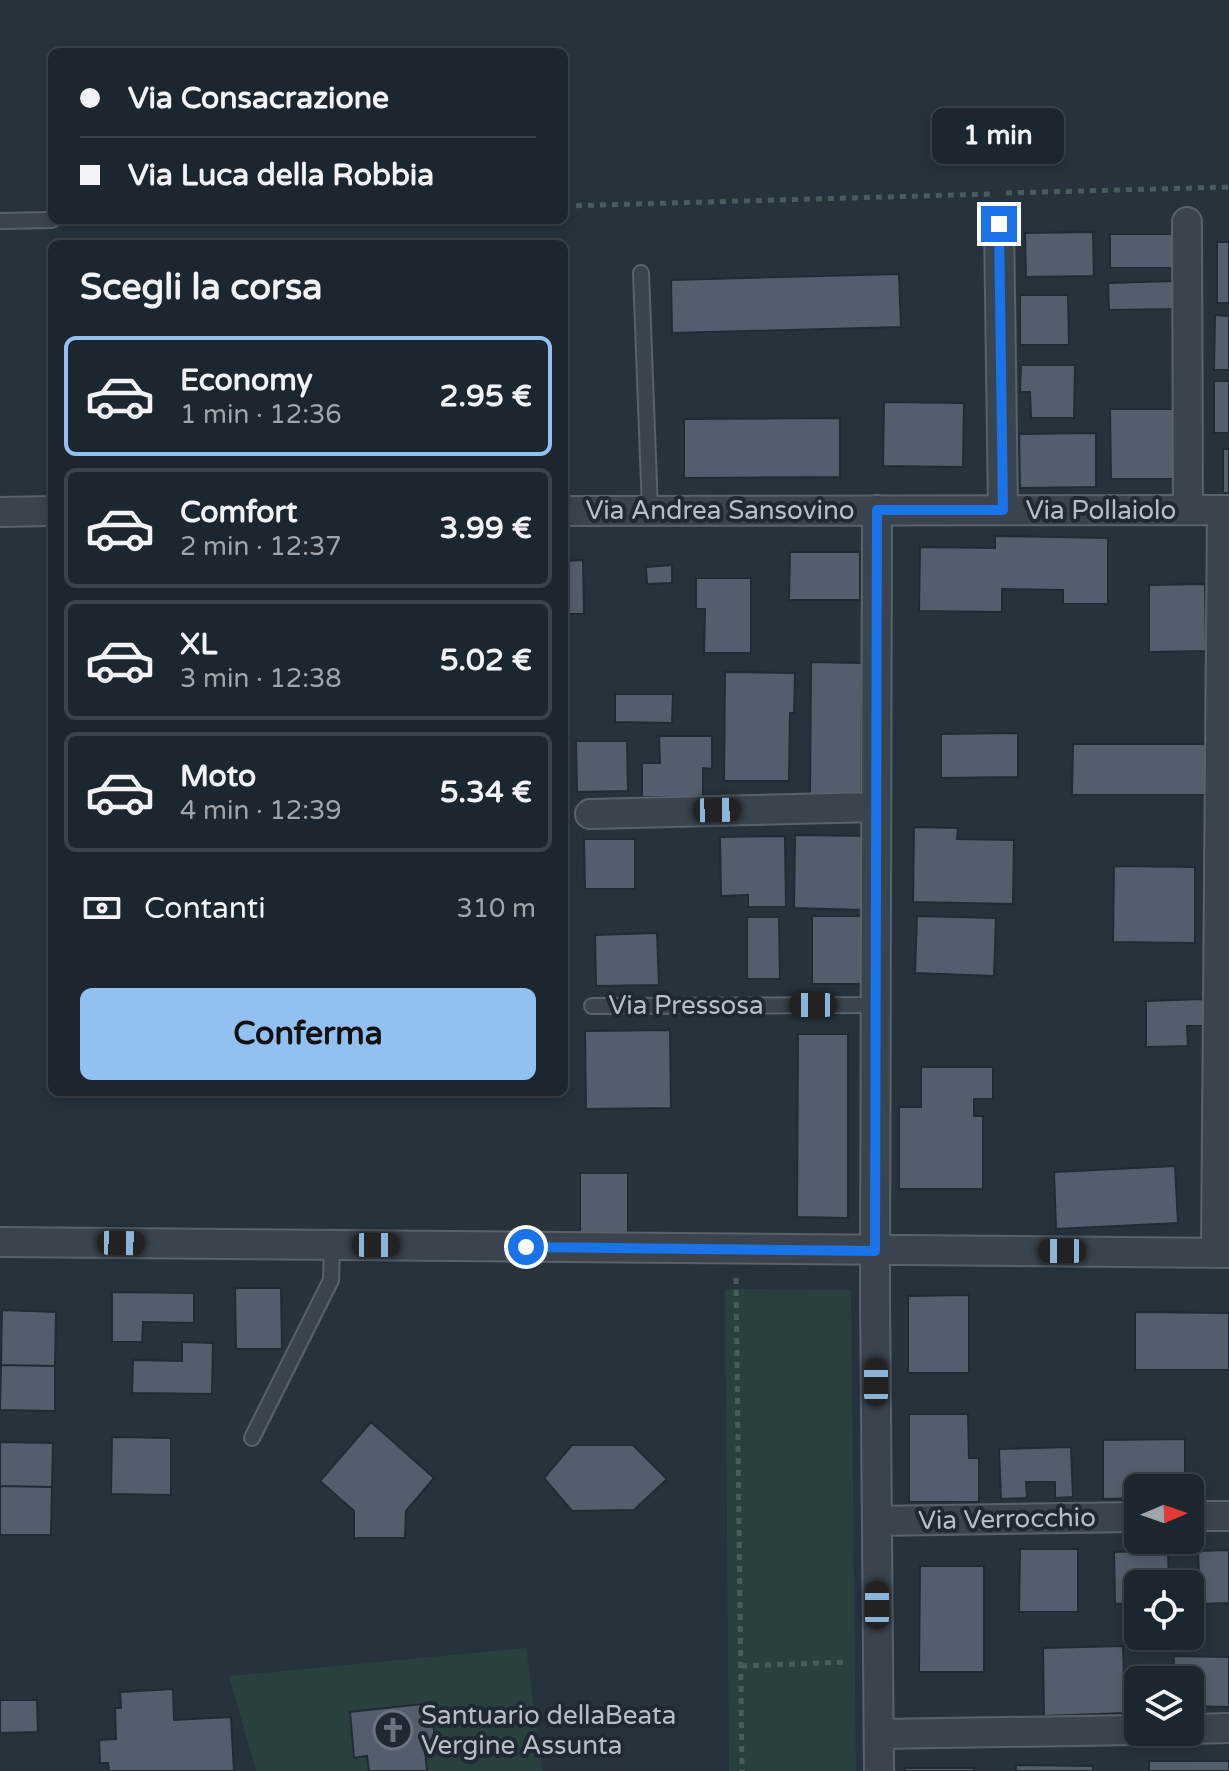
<!DOCTYPE html>
<html lang="it">
<head>
<meta charset="utf-8">
<style>
  :root { --surface:#1c262e; --page:#29323a; --text:#f1f3f6; --muted:#a0a5aa; --line:#3a434a; --accent:#92c1f1 }
  body { margin:0; font-family:"Varela Round",sans-serif; background:var(--page); color:var(--text); height:100vh; display:flex; flex-direction:column; font-size:30px; white-space:nowrap }
  * { box-sizing:border-box; margin:0 }
  p { font-size:26px; color:var(--muted) }
  .icon { flex:none; width:44px; height:44px; fill:none; stroke:currentColor; stroke-width:2; stroke-linecap:round; stroke-linejoin:round }
  .map { position:relative; flex:1; overflow:hidden }
  .side { position:absolute; left:48px; top:240px; width:520px; height:856px; display:flex; flex-direction:column; background:var(--surface); border-radius:12px; box-shadow:0 4px 12px #0003,0 0 0 2px var(--line) }
  .side>* { flex:none }
  .guide { position:absolute; left:48px; top:48px; width:520px; height:176px; border-radius:12px; box-shadow:0 4px 12px #0003,0 0 0 2px var(--line); display:grid; align-content:center; height:176px; padding:0 32px; background:var(--surface) }
  .needle { width:52px; rotate:88deg }
  .tools { position:absolute; left:1124px; top:1474px; display:grid; gap:16px }
  .tools a { display:grid; place-items:center; width:80px; height:80px; border-radius:12px; background:var(--surface); box-shadow:0 4px 12px #0003,0 0 0 2px var(--line); font-size:40px }
  .end { position:absolute; width:36px; height:36px; margin:-18px; border:10px solid #1a73e8; background:#fff; box-shadow:0 0 0 4px #fff }
  .from { border-radius:50% }
  .bubble { position:absolute; height:56px; border-radius:12px; background:var(--surface); box-shadow:0 4px 12px #0003,0 0 0 2px var(--line); font-size:26px; font-weight:700; line-height:56px; text-align:center }
  .car { position:absolute; width:24px; height:48px; margin:-24px -12px; border-radius:10px; box-shadow:0 0 6px 2px #0007; background:linear-gradient(#222 24%,#8ab4d8 0 40%,#222 0 76%,#8ab4d8 0 86%,#222 0) }
  .guide b { display:flex; align-items:center; gap:28px; height:76px; font-size:30px }
  .guide b+b { border-top:2px solid var(--line) }
  .guide i { width:20px; height:20px; background:var(--text) }
  ul { padding:0; list-style:none }
  li { display:flex; align-items:center; gap:24px; height:120px; margin:0 16px 12px; padding:0 16px; border:4px solid var(--line); border-radius:12px }
  li div { flex:1 }
  li b { display:block; font-size:30px }
  li em { font-style:normal; font-weight:700 }
  li.current { border-color:var(--accent) }
  li>.icon { width:72px; height:72px; stroke-width:1.5 }
  h2 { padding:0 32px; font-size:36px; line-height:96px }
  .pay { display:flex; align-items:center; gap:20px; height:88px; padding:0 32px; font-size:30px }
  .pay p { margin-inline-start:auto }
  .button { display:flex; gap:16px; margin-top:auto; padding:16px 32px }
  .button a { flex:1; height:92px; border-radius:12px; background:var(--accent); color:#111; font-size:32px; font-weight:700; line-height:92px; text-align:center }
  .map>svg:first-child { display:block }
  .green { fill:#29403f }
  .building { fill:#525e6b; stroke:#212b35; stroke-width:2 }
  .lines { fill:none; stroke-linecap:round; stroke-linejoin:round }
  .service-casing { stroke:#58626b; stroke-width:18 }
  .minor-casing { stroke:#58626b; stroke-width:32 }
  .path { stroke:#485c5d; stroke-width:5; stroke-dasharray:6 6; stroke-linecap:butt }
  .service { stroke:#3a444e; stroke-width:14 }
  .minor { stroke:#3a444e; stroke-width:28 }
  .route { stroke:#1a73e8; stroke-width:10 }
  .labels { text-anchor:middle; dominant-baseline:central; stroke-width:8; stroke-linejoin:round; paint-order:stroke }
  .street-label { font-size:26px; fill:#b6bfc8; stroke:#1f2933 }
  .poi-label { font-size:26px; fill:#b6bfc8; stroke:#1f2933; text-anchor:start }
</style>
</head>
<body>
<div class="map">
<svg width="1229" height="1771" viewBox="0 0 1229 1771">
  <rect width="100%" height="100%" fill="#26333d"/>
  <!-- green -->
  <path class="green" d="M725 1289 851 1290 856 1771H729Z
    M526 1648 542 1771H256L229 1676Z"/>
  <!-- building -->
  <path class="building" d="M1093 232 1094 276 1026 277 1025 233Z
    M1110 234H1173V268H1110Z
    M1217 242H1229V303H1217Z
    M899 274 901 327 672 333 671 280Z
    M1173 281 1174 309 1109 310 1108 283Z
    M1020 295H1068L1069 345H1020Z
    M1215 315 1229 316V370H1214Z
    M1021 365H1075L1074 418H1031L1030 392H1020Z
    M1214 381H1229V433H1214Z
    M884 402 964 403 963 467 883 466Z
    M1110 409H1174L1175 479H1111Z
    M840 418V477L684 478V419Z
    M1096 433V487L1020 488 1019 434Z
    M1223 449H1229V493H1223Z
    M995 536 1108 538V604H1063V590L1002 589V612L919 611 920 547 995 548Z
    M790 552H860V600H789Z
    M583 560 584 614H564V561Z
    M672 565V583L647 584 646 567Z
    M696 578H751V653H704L705 609H696Z
    M1205 584 1206 651 1149 652V585Z
    M564 660H566L567 740H564Z
    M811 662 862 663 861 796H810Z
    M725 672 795 673 794 713H790L789 781H724Z
    M615 694H673L672 723 615 722Z
    M1018 733V777L941 778V734Z
    M659 736H712V769L703 768V797H642V763H660Z
    M576 741H627L628 791 577 792Z
    M1073 744H1205V795H1072Z
    M914 827 958 828 957 839 1014 840 1013 904 913 902Z
    M795 835 866 836 864 910 794 908Z
    M785 836 786 907H748V895L721 896 720 837Z
    M584 839H635V889H585Z
    M1114 866 1195 867V943L1113 942Z
    M812 916H865V984H812Z
    M917 916 996 918 994 976 915 973Z
    M747 917H779L780 979H747Z
    M657 933 659 985 596 986 595 935Z
    M1204 999V1026H1187L1188 1046 1146 1047V1001Z
    M670 1030 671 1108 586 1109 585 1031Z
    M798 1034H848V1218L797 1217Z
    M921 1067H993V1099H974V1116H983V1189H899V1107H921Z
    M1175 1166 1178 1223 1056 1229 1054 1172Z
    M580 1173H628V1233H580Z
    M235 1288H281L282 1349H236Z
    M112 1292 194 1293V1323L143 1322 142 1342H112Z
    M969 1295V1373H908V1296Z
    M2 1310 56 1312 55 1366 1 1365Z
    M1135 1312 1229 1313V1370H1135Z
    M182 1342 213 1343 212 1394 132 1393 133 1360 182 1361Z
    M1 1365 55 1366V1411L0 1410Z
    M909 1414H968L969 1458H979V1502H909Z
    M371 1422 434 1478 406 1511 405 1538H354V1511L320 1481Z
    M112 1437 171 1438V1495L111 1494Z
    M1185 1439V1488H1138V1498L1103 1499V1440Z
    M0 1442 53 1443 52 1487 0 1486Z
    M572 1445H633L667 1479 634 1510 572 1511 544 1478Z
    M1071 1447 1073 1497 1055 1498V1482H1026L1027 1498 1001 1499 999 1449Z
    M0 1486 52 1487 51 1535H0Z
    M1020 1549H1078V1612H1019Z
    M1168 1550 1169 1584H1138V1603L1115 1604 1114 1552Z
    M1229 1550V1603L1200 1604 1198 1551Z
    M920 1566H984V1672H919Z
    M1123 1646 1125 1713 1044 1716 1043 1648Z
    M1174 1656 1229 1657V1707L1190 1706V1680H1173Z
    M173 1689 174 1720 231 1717 234 1771H109L108 1763H100L99 1740 116 1739 115 1708H121L120 1692Z
    M0 1700H37L38 1732 0 1733Z
    M431 1703 436 1749 425 1750 427 1771H369L367 1756 354 1758 350 1712Z
    M1149 1761H1229V1771H1149Z
    M1016 1765 1093 1766V1771H1016Z
    M905 1768H974V1771H905Z"/>
  <g class="lines">
    <!-- service casing -->
    <g class="service-casing">
      <path id="service" d="M0 221 52 220
        M641 273 650 510
        M592 1006 875 1005
        M252 1438 331 1280 332 1245"/>
    </g>
    <!-- minor casing -->
    <g class="minor-casing">
      <path id="minor" d="M1187 222 1188 510
        M999 224 1003 510
        M877 510 875 1294 879 1771
        M564 511 1229 510
        M0 512 52 511
        M590 814 876 807
        M0 1242 1229 1253
        M1216 1252 1222 510
        M1190 1516H1229
        M877 1521 1138 1517
        M1190 1729 1229 1728
        M879 1734 1138 1730"/>
    </g>
    <!-- path -->
    <path class="path" d="M1006 193 1229 187
      M564 206 992 194
      M736 1278 742 1771
      M741 1666 848 1662"/>
    <!-- service -->
    <use href="#service" class="service"/>
    <!-- minor -->
    <use href="#minor" class="minor"/>
  </g>
  <g class="lines">
    <!-- route -->
    <path class="route" d="M526 1247 875 1251 877 510H1003L999 224"/>
  </g>
  <!-- icons -->
  <defs>
    <g id="church-ring" transform="scale(2)"><circle r="9.5" fill="#1f2933" stroke="#6b7280" stroke-width="1.5"/><path d="M-1.2-6h2.4v3.5h3.3v2.4h-3.3V6h-2.4V-.1h-3.3v-2.4h3.3Z" fill="#6b7280"/></g>
  </defs>
  <g fill-rule="evenodd">
    <use href="#church-ring" x="393" y="1730"/>
  </g>
  <g class="labels">
    <!-- street labels -->
    <g class="street-label">
      <text x="720" y="510">Via Andrea Sansovino</text>
      <text x="1101" y="510">Via Pollaiolo</text>
      <text x="686" y="1005">Via Pressosa</text>
      <text transform="translate(1007 1519) rotate(-1)">Via Verrocchio</text>
    </g>
    <!-- poi labels -->
    <g class="poi-label">
      <text x="421" y="1715">Santuario dellaBeata<tspan x="421" dy="30">Vergine Assunta</tspan></text>
    </g>
  </g>
</svg>
<div class="tools">
<a><svg class="needle" viewBox="-14 -14 28 28"><path d="M0-13l5 13h-10z" fill="#e53935"/><path d="M0 13l5-13h-10z" fill="#a0a5aa"/></svg></a>
<a><svg class="icon" aria-label="locate" viewBox="0 0 24 24"><circle cx="12" cy="12" r="6"/><path d="M12 2v4M12 18v4M2 12h4M18 12h4"/></svg></a>
<a><svg class="icon" aria-label="layers" viewBox="0 0 24 24"><path d="M12 4l9 5-9 5-9-5zM3 14l9 5 9-5"/></svg></a>
</div>
<i class="end from" style="left:526px;top:1247px"></i>
<i class="end" style="left:999px;top:224px"></i>
<div class="bubble" style="left:932px;top:108px;width:132px">1 min</div>
<i class="car" style="left:717px;top:810px;rotate:89deg"></i>
<i class="car" style="left:813px;top:1005px;rotate:270deg"></i>
<i class="car" style="left:121px;top:1243px;rotate:91deg"></i>
<i class="car" style="left:376px;top:1245px;rotate:90deg"></i>
<i class="car" style="left:1062px;top:1251px;rotate:270deg"></i>
<i class="car" style="left:876px;top:1382px;rotate:0deg"></i>
<i class="car" style="left:877px;top:1605px;rotate:0deg"></i>
<div class="guide">
<b><i class="from"></i>Via Consacrazione</b>
<b><i></i>Via Luca della Robbia</b>
</div>
<section class="side">
<h2>Scegli la corsa</h2>
<ul>
<li class="current"><svg class="icon" aria-label="car" viewBox="0 0 24 24"><path d="M5 17H2v-5l4-1 3-4h7l3 4 3 1v5h-3M9 17h6M6 11h13"/><circle cx="7" cy="17" r="2"/><circle cx="17" cy="17" r="2"/></svg><div><b>Economy</b><p>1 min · 12:36</p></div><em>2.95 €</em></li>
<li><svg class="icon" aria-label="car" viewBox="0 0 24 24"><path d="M5 17H2v-5l4-1 3-4h7l3 4 3 1v5h-3M9 17h6M6 11h13"/><circle cx="7" cy="17" r="2"/><circle cx="17" cy="17" r="2"/></svg><div><b>Comfort</b><p>2 min · 12:37</p></div><em>3.99 €</em></li>
<li><svg class="icon" aria-label="car" viewBox="0 0 24 24"><path d="M5 17H2v-5l4-1 3-4h7l3 4 3 1v5h-3M9 17h6M6 11h13"/><circle cx="7" cy="17" r="2"/><circle cx="17" cy="17" r="2"/></svg><div><b>XL</b><p>3 min · 12:38</p></div><em>5.02 €</em></li>
<li><svg class="icon" aria-label="car" viewBox="0 0 24 24"><path d="M5 17H2v-5l4-1 3-4h7l3 4 3 1v5h-3M9 17h6M6 11h13"/><circle cx="7" cy="17" r="2"/><circle cx="17" cy="17" r="2"/></svg><div><b>Moto</b><p>4 min · 12:39</p></div><em>5.34 €</em></li>
</ul>
<div class="pay"><svg class="icon" aria-label="cash" viewBox="0 0 24 24"><path d="M3 7h18v10H3z"/><circle cx="12" cy="12" r="2"/></svg>Contanti<p>310 m</p></div>
<div class="button"><a>Conferma</a></div>
</section>
</div>
</body>
</html>
